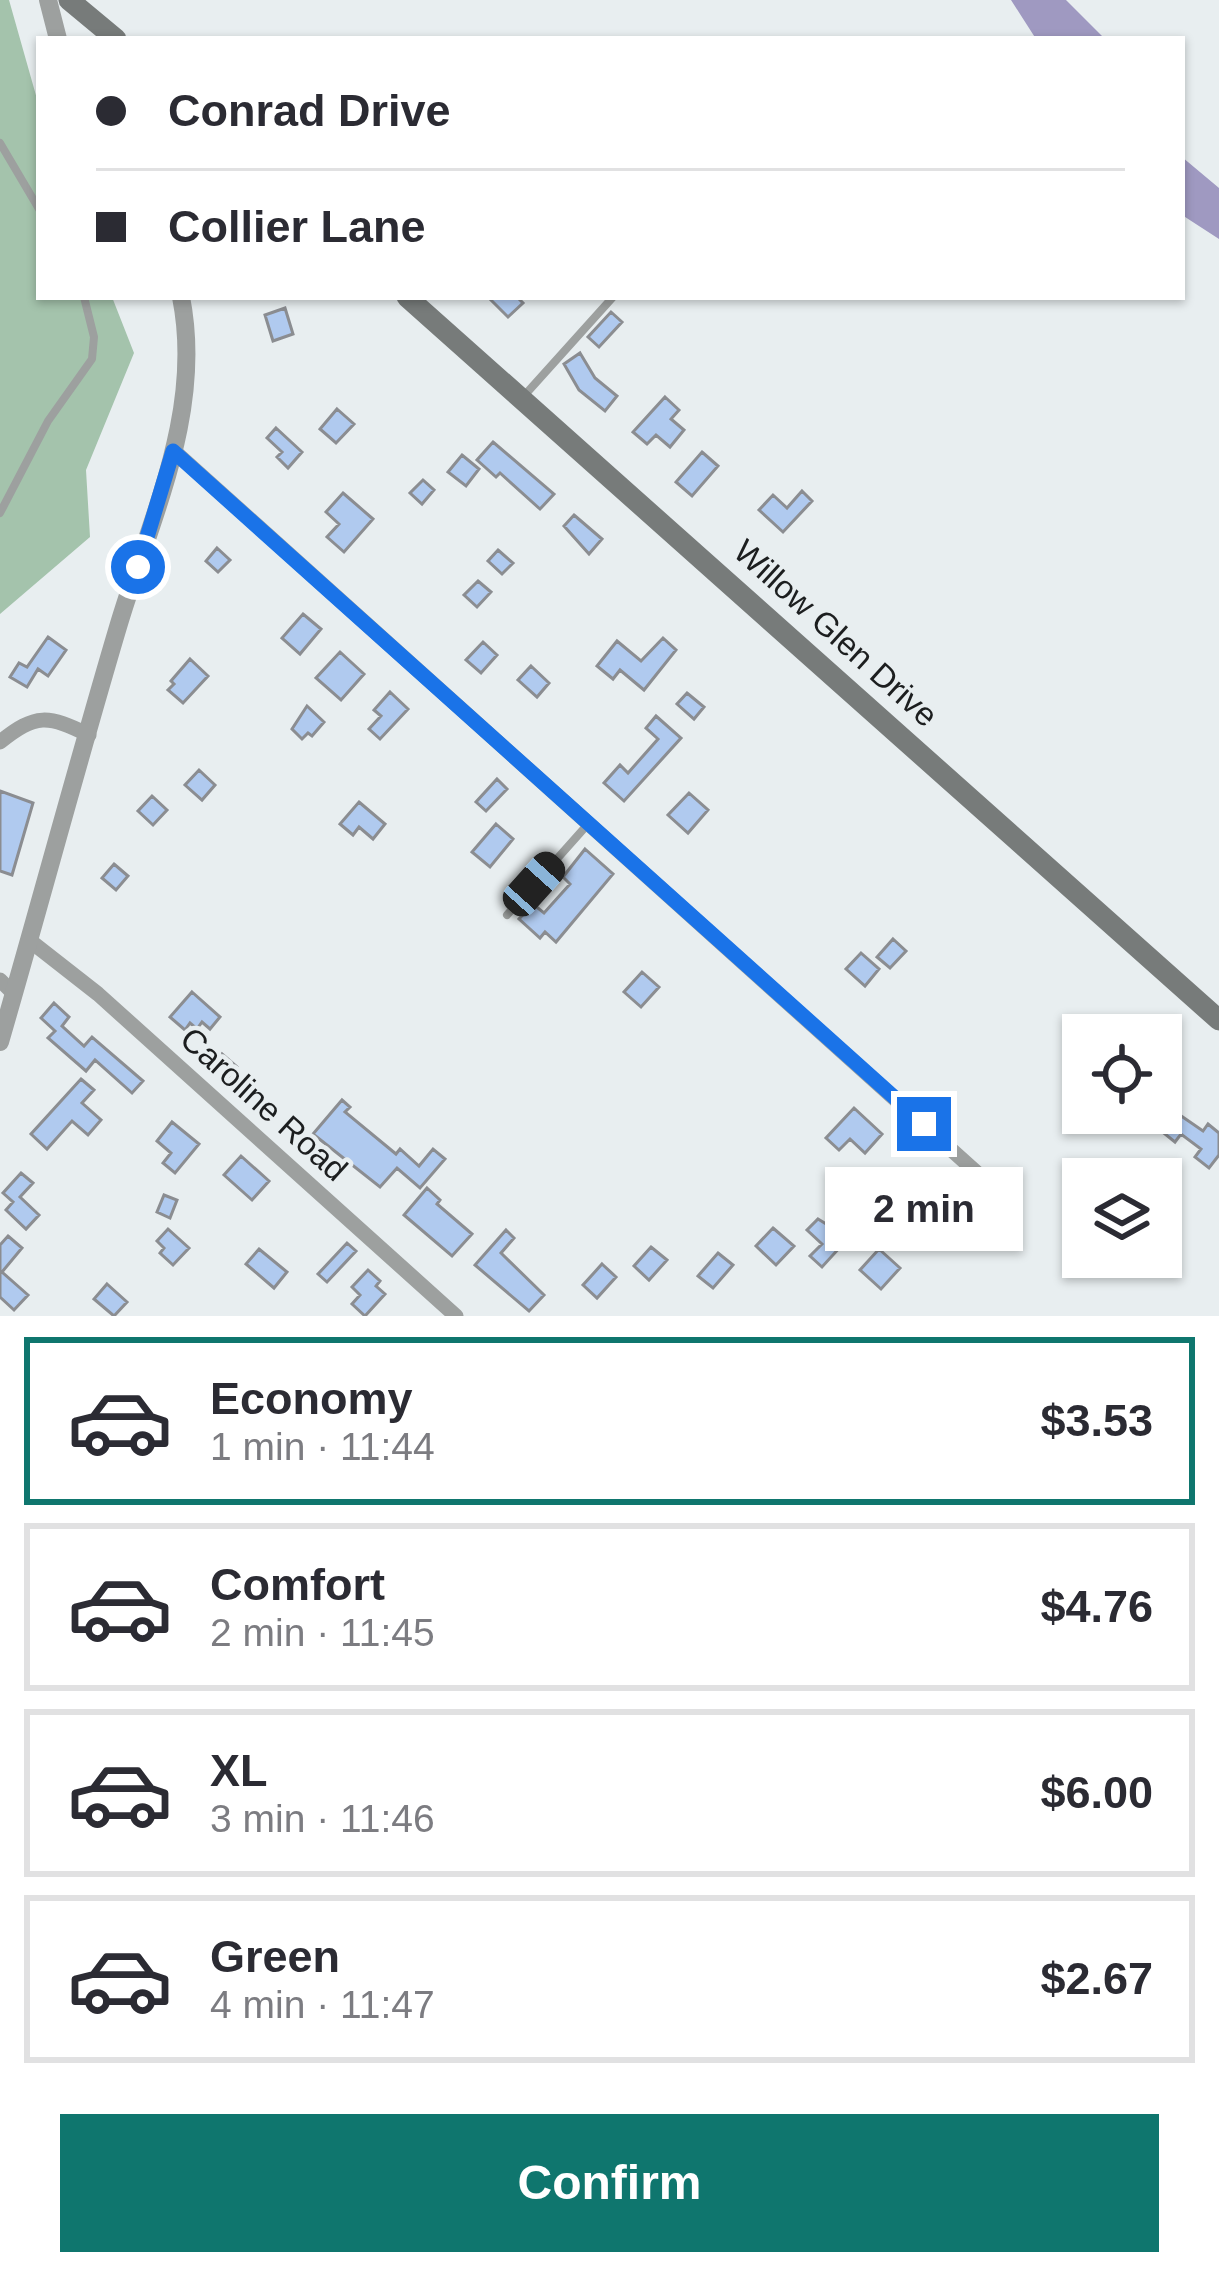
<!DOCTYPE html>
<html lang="en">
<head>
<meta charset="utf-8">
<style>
  :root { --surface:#fff; --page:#f7f7f7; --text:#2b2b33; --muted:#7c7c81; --line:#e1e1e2; --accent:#0f766e }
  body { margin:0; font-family:Arial,sans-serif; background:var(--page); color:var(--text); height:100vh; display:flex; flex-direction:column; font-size:45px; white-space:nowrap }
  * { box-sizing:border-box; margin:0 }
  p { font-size:39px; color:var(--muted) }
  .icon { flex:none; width:66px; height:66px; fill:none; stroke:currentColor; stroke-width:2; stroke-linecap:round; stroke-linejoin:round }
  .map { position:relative; height:1316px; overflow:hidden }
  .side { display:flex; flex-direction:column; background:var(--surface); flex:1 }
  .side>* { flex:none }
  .banner { position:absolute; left:36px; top:36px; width:1149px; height:264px; border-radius:0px; box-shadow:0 3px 9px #0004; display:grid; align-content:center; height:264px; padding:0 60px; background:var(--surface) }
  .buttons { position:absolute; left:1062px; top:1014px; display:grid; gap:24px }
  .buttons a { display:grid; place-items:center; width:120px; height:120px; border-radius:0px; background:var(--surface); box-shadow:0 3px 9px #0004; font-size:60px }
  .end { position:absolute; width:54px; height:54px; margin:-27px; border:15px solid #1a73e8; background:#fff; box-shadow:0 0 0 6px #fff }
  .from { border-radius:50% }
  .bubble { position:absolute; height:84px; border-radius:0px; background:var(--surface); box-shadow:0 3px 9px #0004; font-size:39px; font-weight:700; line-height:84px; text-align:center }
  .car { position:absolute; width:36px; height:72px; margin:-36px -18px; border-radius:15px; box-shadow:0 0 9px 3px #0007; background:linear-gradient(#222 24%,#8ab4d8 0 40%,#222 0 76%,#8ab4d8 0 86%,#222 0) }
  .banner b { display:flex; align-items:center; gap:42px; height:114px; font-size:45px }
  .banner b+b { border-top:3px solid var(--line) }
  .banner i { width:30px; height:30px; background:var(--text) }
  ul { padding:21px 0 0; list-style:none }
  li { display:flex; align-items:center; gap:36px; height:168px; margin:0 24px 18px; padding:0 36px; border:6px solid var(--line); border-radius:0px }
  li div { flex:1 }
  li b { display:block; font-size:45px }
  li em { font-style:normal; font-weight:700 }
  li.current { border-color:var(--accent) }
  li>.icon { width:108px; height:108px; stroke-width:1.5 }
  .action { display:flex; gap:24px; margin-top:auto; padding:24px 60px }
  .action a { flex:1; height:138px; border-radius:0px; background:var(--accent); color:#fff; font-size:48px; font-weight:700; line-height:138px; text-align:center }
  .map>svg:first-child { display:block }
  .green { fill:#a4c3ac }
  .water { fill:#9f99c1 }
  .building { fill:#b0caef; stroke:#8b8d91; stroke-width:3 }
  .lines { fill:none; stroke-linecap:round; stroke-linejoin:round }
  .service { stroke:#9da09f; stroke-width:8 }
  .minor { stroke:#9da09f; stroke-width:15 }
  .tertiary { stroke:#9da09f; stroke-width:18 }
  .secondary { stroke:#777b7a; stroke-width:21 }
  .route { stroke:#1a73e8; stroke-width:15 }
  .labels { text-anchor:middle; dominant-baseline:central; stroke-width:9; stroke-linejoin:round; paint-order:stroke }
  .street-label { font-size:33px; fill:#1c1e1f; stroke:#e8eef0 }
</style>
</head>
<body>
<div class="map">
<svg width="1219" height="1316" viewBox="0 0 1219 1316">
  <rect width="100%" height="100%" fill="#e8eef0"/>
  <!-- green -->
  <path class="green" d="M0 0H9L39 106V297H112L134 353 86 470 90 537 0 614Z"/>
  <!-- water -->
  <path class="water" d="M1011 0H1066L1105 39H1036Z
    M1182 157 1219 188V239L1182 215Z"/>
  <!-- building -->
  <path class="building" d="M488 297H517L523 303 508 317Z
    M285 308 293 334 273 341 265 315Z
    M611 312 622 322 599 347 588 337Z
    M580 353 595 378 617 396 605 411 579 390 564 364Z
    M665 397 679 410 671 419 684 430 670 447 656 435 647 444 633 432Z
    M337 409 354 424 336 443 320 429Z
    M276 428 302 452 288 468 277 457 282 452 267 438Z
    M493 442 554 494 540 509 500 473 496 477 477 460Z
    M702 452 718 466 692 496 676 482Z
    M462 455 479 469 466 486 448 472Z
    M423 480 434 490 422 504 410 493Z
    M802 491 812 501 783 532 759 510 773 495 787 508Z
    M343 493 373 519 344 552 327 537 339 524 326 512Z
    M574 515 602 539 589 554 564 526Z
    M217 548 230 560 218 572 206 561Z
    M498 550 513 563 502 574 488 561Z
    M478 581 491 592 477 607 464 595Z
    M303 614 321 629 300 654 282 638Z
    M48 637 66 650 48 676 38 669 27 687 10 677 19 663 27 667Z
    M663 638 676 650 644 690 620 670 613 679 597 666 617 641 641 661Z
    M483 642 497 655 481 673 466 660Z
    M340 652 364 674 341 700 316 678Z
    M190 659 208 676 183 703 168 690 174 684 171 681Z
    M531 666 549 683 537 697 518 680Z
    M390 692 408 709 380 739 369 729 381 716 374 710Z
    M687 693 704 707 694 719 677 704Z
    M307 706 324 722 312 736 308 733 302 739 292 729Z
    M656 716 681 738 624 801 604 783 620 765 628 773 658 739 646 728Z
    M199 770 215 785 202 800 185 785Z
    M497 779 507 789 486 811 476 802Z
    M0 791 33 803 12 875 0 871Z
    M689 793 708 810 688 833 668 815Z
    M152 796 167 810 153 825 138 811Z
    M359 802 385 824 373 839 359 827 353 835 340 824Z
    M496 824 513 839 490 867 472 852Z
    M585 849 613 874 556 942 545 932 540 938 519 919 533 904 544 913 570 884 563 877Z
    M114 864 128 876 116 890 102 878Z
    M893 939 906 951 890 968 877 957Z
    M861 953 879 969 865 986 846 969Z
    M642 972 659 987 641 1007 624 992Z
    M192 992 220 1017 210 1029 202 1022 197 1029 190 1023 185 1030 170 1017Z
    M54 1003 69 1017 62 1026 84 1046 92 1037 143 1081 132 1093 95 1060 86 1071 48 1038 55 1031 41 1018Z
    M1161 1052 1180 1069 1161 1090Z
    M222 1054 237 1067 227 1078 213 1065Z
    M81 1079 94 1090 82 1103 101 1120 88 1135 72 1121 47 1149 31 1134Z
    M342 1100 350 1107 345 1112 396 1154 400 1149 419 1166 433 1149 445 1159 420 1188 397 1168 380 1187 313 1134Z
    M854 1108 882 1134 865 1153 850 1139 839 1150 826 1138Z
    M1174 1111 1203 1131 1208 1124 1219 1133V1155L1209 1168 1195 1157 1201 1149 1181 1134 1175 1142 1160 1130Z
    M172 1122 199 1144 175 1173 163 1163 171 1153 157 1141Z
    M241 1156 269 1181 252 1200 224 1175Z
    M939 1171 955 1186 934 1209 917 1194Z
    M21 1173 33 1183 20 1197 39 1215 26 1229 6 1210 13 1202 3 1193Z
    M427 1188 440 1200 437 1204 472 1234 452 1256 404 1215Z
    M164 1195 177 1200 170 1218 157 1212Z
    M818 1219 836 1230 832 1235 843 1244 822 1267 810 1256 822 1244 807 1230Z
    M773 1228 794 1246 776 1265 756 1246Z
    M168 1229 189 1248 173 1265 160 1253 164 1248 157 1241Z
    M506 1230 514 1238 501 1253 544 1295 529 1311 475 1265Z
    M8 1236 22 1248 2 1272 28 1295 14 1310 0 1297V1245Z
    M347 1243 356 1251 327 1282 318 1274Z
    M651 1247 667 1260 649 1280 634 1266Z
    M259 1249 287 1272 274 1288 246 1264Z
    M879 1249 900 1268 881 1289 860 1270Z
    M718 1253 733 1265 713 1288 698 1276Z
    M602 1264 616 1277 597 1298 583 1285Z
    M368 1270 380 1281 376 1286 385 1294 365 1316 352 1304 360 1295 352 1287Z
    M107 1284 127 1302 114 1316 94 1299Z"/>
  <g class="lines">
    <!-- service -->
    <path class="service" d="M0 143 39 209
      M523 397 613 297
      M0 513 48 421 92 359 94 337 84 297
      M507 915 588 824"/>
    <!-- minor -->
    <path class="minor" d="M174 451 995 1189
      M0 742C36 713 48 715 89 735
      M29 940 98 994 456 1316
      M0 980 14 994"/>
    <!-- tertiary -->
    <path class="tertiary" d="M48 0 58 39
      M0 1042C40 904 77 765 118 627 150 519 204 412 181 297"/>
    <!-- secondary -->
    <path class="secondary" d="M69 0 116 39
      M407 297 1219 1020"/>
  </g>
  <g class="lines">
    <!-- route -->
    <path class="route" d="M138 567 173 451 924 1124"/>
  </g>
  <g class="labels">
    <!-- street labels -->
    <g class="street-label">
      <text transform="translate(836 633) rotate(42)">Willow Glen Drive</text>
      <text transform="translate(264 1104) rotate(42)">Caroline Road</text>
    </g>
  </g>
</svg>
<div class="buttons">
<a><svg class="icon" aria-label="locate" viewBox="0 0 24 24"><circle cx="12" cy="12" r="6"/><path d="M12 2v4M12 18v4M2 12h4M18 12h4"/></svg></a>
<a><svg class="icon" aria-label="layers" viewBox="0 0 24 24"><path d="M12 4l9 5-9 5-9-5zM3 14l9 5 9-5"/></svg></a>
</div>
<i class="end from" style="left:138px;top:567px"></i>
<i class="end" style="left:924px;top:1124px"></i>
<div class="bubble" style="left:825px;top:1167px;width:198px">2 min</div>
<i class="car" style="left:534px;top:884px;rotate:42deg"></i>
<div class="banner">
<b><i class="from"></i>Conrad Drive</b>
<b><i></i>Collier Lane</b>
</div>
</div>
<section class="side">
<ul>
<li class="current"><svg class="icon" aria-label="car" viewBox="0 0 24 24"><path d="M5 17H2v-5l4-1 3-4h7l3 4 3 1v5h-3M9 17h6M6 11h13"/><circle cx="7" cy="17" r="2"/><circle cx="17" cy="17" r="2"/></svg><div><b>Economy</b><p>1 min · 11:44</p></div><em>$3.53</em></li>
<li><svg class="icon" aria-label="car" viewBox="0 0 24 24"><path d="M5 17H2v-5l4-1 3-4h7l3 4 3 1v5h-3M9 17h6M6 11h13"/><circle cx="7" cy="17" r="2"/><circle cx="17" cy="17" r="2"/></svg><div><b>Comfort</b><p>2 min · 11:45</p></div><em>$4.76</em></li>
<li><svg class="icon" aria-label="car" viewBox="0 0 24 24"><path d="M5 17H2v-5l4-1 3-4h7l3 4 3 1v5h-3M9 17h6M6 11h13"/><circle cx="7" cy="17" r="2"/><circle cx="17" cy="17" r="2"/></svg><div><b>XL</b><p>3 min · 11:46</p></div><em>$6.00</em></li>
<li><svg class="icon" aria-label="car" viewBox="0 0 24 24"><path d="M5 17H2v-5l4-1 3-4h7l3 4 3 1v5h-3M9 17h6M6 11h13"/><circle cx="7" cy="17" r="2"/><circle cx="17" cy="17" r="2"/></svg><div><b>Green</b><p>4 min · 11:47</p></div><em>$2.67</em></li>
</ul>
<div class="action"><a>Confirm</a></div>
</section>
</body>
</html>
